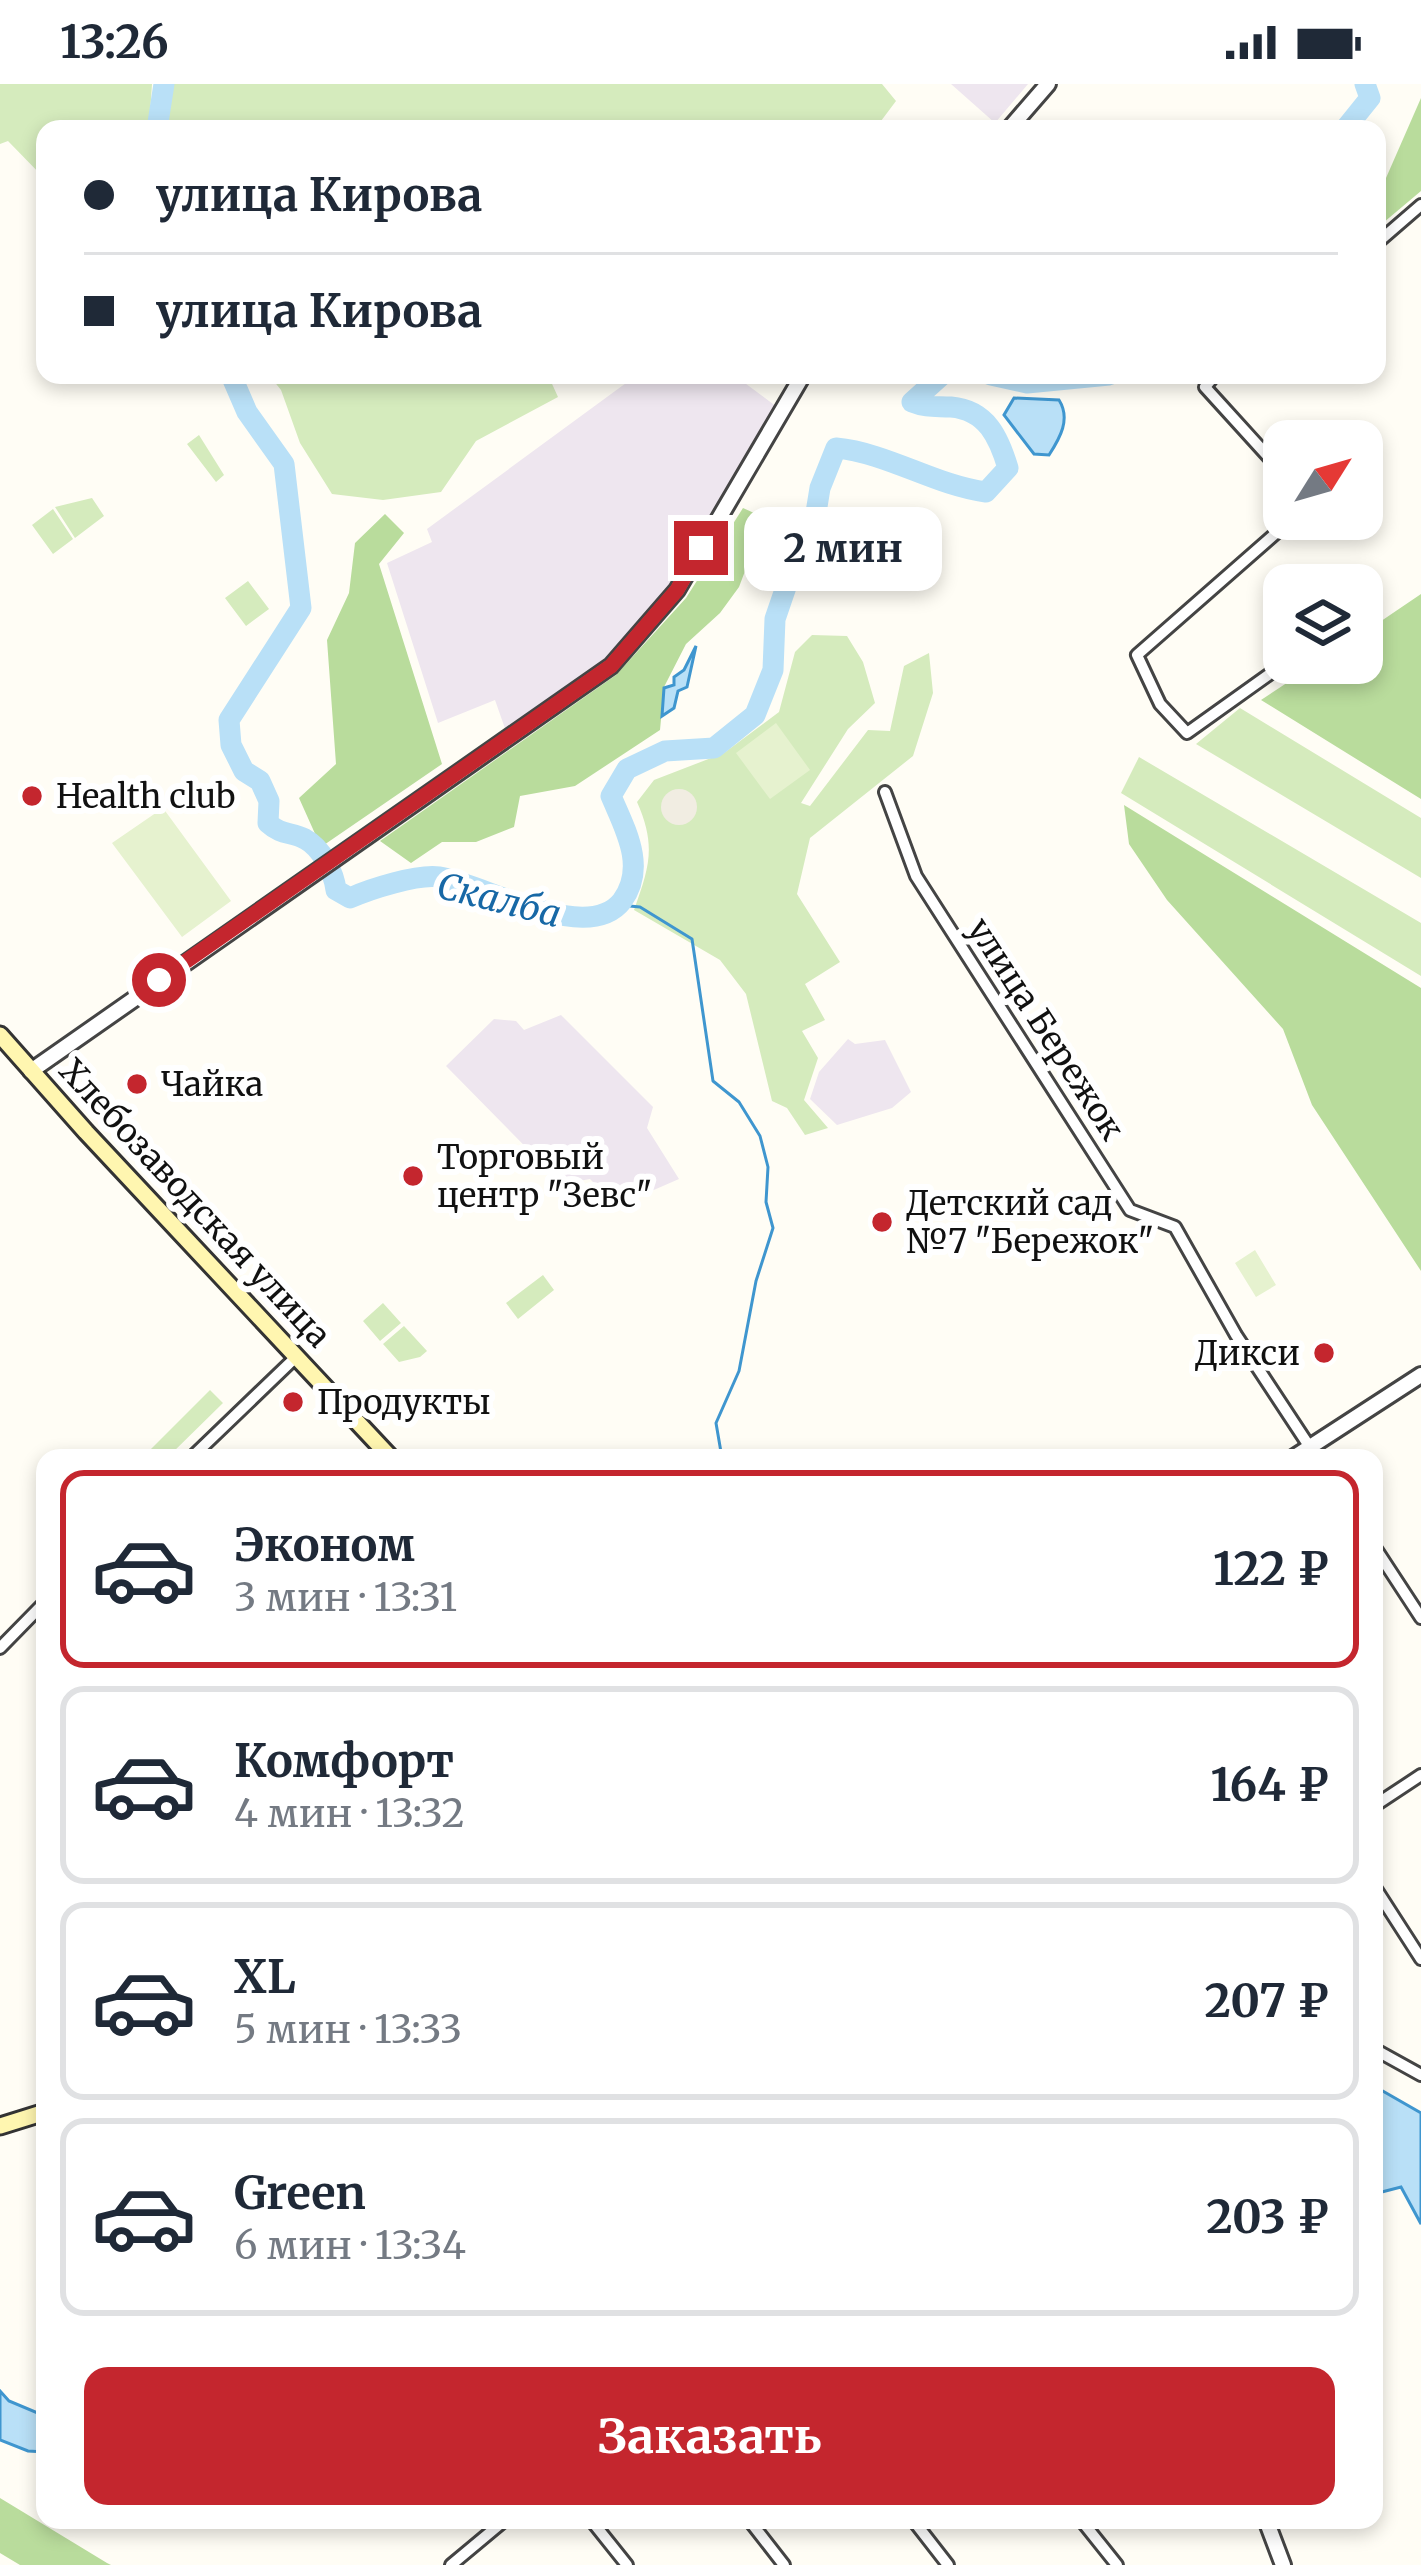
<!DOCTYPE html>
<html lang="ru">
<head>
<meta charset="utf-8">
<style>
  :root { --surface:#fff; --page:#f6f6f7; --text:#1f2937; --muted:#747a83; --line:#e0e1e3; --accent:#c4262e }
  body { margin:0; font-family:Merriweather,serif; background:var(--page); color:var(--text); height:100vh; display:flex; flex-direction:column; font-size:45px; white-space:nowrap }
  * { box-sizing:border-box; margin:0 }
  p { font-size:39px; color:var(--muted) }
  .icon { flex:none; width:66px; height:66px; fill:none; stroke:currentColor; stroke-width:2; stroke-linecap:round; stroke-linejoin:round }
  .map { position:relative; flex:1; overflow:hidden }
  .details { position:absolute; left:36px; top:1365px; width:1347px; height:1080px; display:flex; flex-direction:column; background:var(--surface); border-radius:24px; box-shadow:0 6px 18px #0003 }
  .details>* { flex:none }
  .guide { position:absolute; left:36px; top:36px; width:1350px; height:264px; border-radius:24px; box-shadow:0 6px 18px #0003; display:grid; align-content:center; height:264px; padding:0 48px; background:var(--surface) }
  .needle { width:78px; rotate:53deg }
  .fabs { position:absolute; left:1263px; top:336px; display:grid; gap:24px }
  .fabs a { display:grid; place-items:center; width:120px; height:120px; border-radius:24px; background:var(--surface); box-shadow:0 6px 18px #0003; font-size:60px }
  .end { position:absolute; width:54px; height:54px; margin:-27px; border:15px solid #c4262e; background:#fff; box-shadow:0 0 0 6px #fff }
  .from { border-radius:50% }
  .bubble { position:absolute; height:84px; border-radius:24px; background:var(--surface); box-shadow:0 6px 18px #0003; font-size:39px; font-weight:700; line-height:84px; text-align:center }
  .guide b { display:flex; align-items:center; gap:42px; height:114px; font-size:45px }
  .guide b+b { border-top:3px solid var(--line) }
  .guide i { width:30px; height:30px; background:var(--text) }
  ul { padding:21px 0 0; list-style:none }
  li { display:flex; align-items:center; gap:36px; height:198px; margin:0 24px 18px; padding:0 24px; border:6px solid var(--line); border-radius:24px }
  li div { flex:1 }
  li b { display:block; font-size:45px }
  li em { font-style:normal; font-weight:700 }
  li.selected { border-color:var(--accent) }
  li>.icon { width:108px; height:108px; stroke-width:1.5 }
  .primary-button { display:flex; gap:24px; margin-top:auto; padding:24px 48px }
  .primary-button a { flex:1; height:138px; border-radius:24px; background:var(--accent); color:#fff; font-size:48px; font-weight:700; line-height:138px; text-align:center }
  .status { display:flex; justify-content:space-between; align-items:center; height:84px; padding:0 60px; background:var(--surface); direction:ltr }
  .status svg { height:33px; fill:currentColor }
  .map>svg:first-child { display:block }
  .industrial { fill:#eee6ef }
  .green { fill:#d5ebbd }
  .forest { fill:#b9dc9c }
  .pitch { fill:#e6f2cf }
  .plaza { fill:#f1ede2 }
  .water { fill:#b9e0f7; stroke:#3f96cf; stroke-width:3 }
  .lines { fill:none; stroke-linecap:round; stroke-linejoin:round }
  .stream { stroke:#3f96cf; stroke-width:3 }
  .river { stroke:#b9e0f7; stroke-width:21 }
  .minor-casing { stroke:#444; stroke-width:16 }
  .tertiary-casing { stroke:#444; stroke-width:20 }
  .secondary-casing { stroke:#333; stroke-width:21 }
  .minor { stroke:#fff; stroke-width:10 }
  .tertiary { stroke:#fff; stroke-width:14 }
  .secondary { stroke:#fff6b0; stroke-width:15 }
  .route { stroke:#c4262e; stroke-width:15 }
  .poi-dot { fill:#c4262e; stroke:#fff; stroke-width:4.5 }
  .labels { text-anchor:middle; dominant-baseline:central; stroke-width:12; stroke-linejoin:round; paint-order:stroke }
  .poi-label { font-size:33px; fill:#111; stroke:#fff; text-anchor:start }
  .street-label { font-size:33px; fill:#111; stroke:#fff }
  .water-label { font-size:36px; font-style:italic; fill:#1768a6; stroke:#fff }
</style>
</head>
<body>
<div class="status"><b>13:26</b><svg viewBox="0 0 49 12"><path d="M0 12V9h3v3zM5 12V6h3v6zM10 12V3h3v9zM15 12V0h3v12zM26 1h20v11H26zM47 4h2v5h-2z"/></svg></div>
<div class="map">
<svg width="1421" height="2481" viewBox="0 0 1421 2481">
  <rect width="100%" height="100%" fill="#fffdf5"/>
  <!-- industrial -->
  <path class="industrial" d="M951 0H1028L995 39Z
    M637 291H734L777 323 675 501 609 578 508 653 495 616 438 639 387 479 432 458 427 445Z
    M561 931 653 1023 647 1044 679 1095 617 1122 590 1095 562 1100 446 982 494 935 516 937 524 946Z
    M848 955 855 960 885 956 911 1008 892 1024 837 1041 810 1015 819 988Z"/>
  <!-- green -->
  <path class="green" d="M0 0H152L149 45H45V95L8 57 0 60Z
    M164 0H882L896 17 875 45H157Z
    M269 291H548L558 313 476 357 441 408 383 416 332 410 300 359 281 306Z
    M199 351 224 391 216 398 187 360Z
    M92 414 104 432 75 454 55 423Z
    M53 425 73 455 53 470 32 441Z
    M248 497 269 525 246 542 225 514Z
    M812 551 847 552 863 578 875 619 848 645 801 719 810 722 868 646 890 647 904 582 929 569 933 609 913 672 810 754 797 810 840 878 805 900 825 936 802 947 818 974 804 1016 828 1044 805 1051 787 1024 772 1017 746 910 720 876 634 826C650 782 656 761 637 718L654 696 724 669 779 628 795 568Z
    M1240 624 1421 734V794L1196 660Z
    M1139 673 1421 839V892L1121 709Z
    M543 1191 554 1206 518 1235 506 1219Z
    M383 1219 401 1239 380 1257 363 1237Z
    M404 1242 427 1267 420 1273 399 1278 383 1260Z
    M210 1306 223 1319 167 1374H142Z"/>
  <!-- forest -->
  <path class="forest" d="M1421 14V107L1377 144V93L1386 94Z
    M743 424 765 434 739 503 720 529 686 560 664 603 660 646 575 702 520 712 514 743 476 758H442L411 779 380 757 616 591 686 514Z
    M385 430 404 449 379 480 442 680 321 763 299 714 336 680 327 556 349 509 355 459Z
    M1421 510V715L1261 616 1317 579H1362V550Z
    M1124 721 1421 904V1187L1312 1021 1283 945 1167 816 1129 760Z
    M0 2414 107 2479 111 2481H20L0 2469Z"/>
  <!-- pitch -->
  <path class="pitch" d="M776 639 810 686 770 715 736 669Z
    M163 724 231 817 182 853 112 759Z
    M1255 1166 1276 1201 1256 1213 1235 1179Z"/>
  <!-- plaza -->
  <path class="plaza" d="M661 723a18 18 0 1 1 36 0a18 18 0 1 1-36 0Z"/>
  <!-- water -->
  <path class="water" d="M1014 314 1059 316C1071 335 1060 354 1049 371L1034 370 1004 331Z
    M696 562 687 603 678 607 674 624 662 632 664 604 674 601V593L684 586Z
    M1374 2002 1421 2029V2140L1401 2103 1374 2110Z
    M0 2307 9 2317 45 2332V2368L28 2367 0 2356Z"/>
  <g class="lines">
    <!-- stream -->
    <path class="stream" d="M619 821 640 823 692 855 713 997 739 1018 760 1052 768 1083 766 1118 773 1144 756 1197 739 1287 716 1339 722 1374"/>
    <!-- river -->
    <path class="river" d="M157 45 164 0
      M1345 45 1370 14 1365 0
      M231 291 247 328 284 380 301 524 229 636 231 661 244 687 260 697 269 717 268 739C281 751 291 748 305 755 322 764 334 789 336 806L350 814C370 805 417 790 439 793 484 800 587 862 622 817 647 783 625 745 611 712L627 685 665 667 714 664 755 631 773 586 775 535 789 494 814 441 820 404 836 364C888 369 934 401 986 408L1008 384C999 354 987 326 951 323 936 322 927 324 912 318L942 291
      M991 291 1027 299 1109 291"/>
    <!-- minor casing -->
    <g class="minor-casing">
      <path id="minor" d="M1377 159 1421 121
        M1215 291 1205 303 1284 390
        M1285 579 1187 649 1160 620 1137 571 1292 435
        M885 708 916 792 1130 1126 1175 1143 1236 1251 1317 1374
        M191 1374 297 1272
        M1374 1462 1421 1534
        M0 1564 45 1518
        M1374 1722 1421 1691
        M1374 1802 1421 1875
        M1374 1965 1421 1991
        M591 2436 627 2481
        M749 2436 784 2481
        M913 2436 948 2481
        M1081 2436 1117 2481
        M451 2481 505 2436"/>
    </g>
    <!-- tertiary casing -->
    <g class="tertiary-casing">
      <path id="tertiary" d="M1009 45 1048 0
        M31 987 611 582 677 506 803 291
        M1293 1374 1421 1291
        M1266 2436 1283 2481"/>
    </g>
    <!-- secondary casing -->
    <g class="secondary-casing">
      <path id="secondary" d="M0 951 86 1048 391 1374
        M0 2042 45 2028"/>
    </g>
    <!-- minor -->
    <use href="#minor" class="minor"/>
    <!-- tertiary -->
    <use href="#tertiary" class="tertiary"/>
    <!-- secondary -->
    <use href="#secondary" class="secondary"/>
  </g>
  <g class="lines">
    <!-- route -->
    <path class="route" d="M159 896 611 582 677 506 701 464"/>
  </g>
  <!-- markers -->
  <g class="poi-dot">
    <circle cx="32" cy="712" r="12"/>
    <circle cx="137" cy="1000" r="12"/>
    <circle cx="413" cy="1092" r="12"/>
    <circle cx="882" cy="1138" r="12"/>
    <circle cx="1324" cy="1269" r="12"/>
    <circle cx="293" cy="1318" r="12"/>
  </g>
  <g class="labels">
    <!-- poi labels -->
    <g class="poi-label">
      <text x="56" y="712">Health club</text>
      <text x="161" y="1000">Чайка</text>
      <text x="437" y="1073">Торговый<tspan x="437" dy="38">центр "Зевс"</tspan></text>
      <text x="906" y="1119">Детский сад<tspan x="906" dy="38">№7 "Бережок"</tspan></text>
      <text x="1300" y="1269" text-anchor="end">Дикси</text>
      <text x="317" y="1318">Продукты</text>
    </g>
    <!-- street labels -->
    <g class="street-label">
      <text transform="translate(1046 945) rotate(57)">улица Бережок</text>
      <text transform="translate(195 1119) rotate(47)">Хлебозаводская улица</text>
    </g>
    <!-- water labels -->
    <g class="water-label">
      <text transform="translate(499 816) rotate(14)">Скалба</text>
    </g>
  </g>
</svg>
<div class="fabs">
<a><svg class="needle" viewBox="-14 -14 28 28"><path d="M0-13l5 13h-10z" fill="#e53935"/><path d="M0 13l5-13h-10z" fill="#747a83"/></svg></a>
<a><svg class="icon" aria-label="layers" viewBox="0 0 24 24"><path d="M12 4l9 5-9 5-9-5zM3 14l9 5 9-5"/></svg></a>
</div>
<i class="end from" style="left:159px;top:896px"></i>
<i class="end" style="left:701px;top:464px"></i>
<div class="bubble" style="left:744px;top:423px;width:198px">2 мин</div>
<div class="guide">
<b><i class="from"></i>улица Кирова</b>
<b><i></i>улица Кирова</b>
</div>
<section class="details">
<ul>
<li class="selected"><svg class="icon" aria-label="car" viewBox="0 0 24 24"><path d="M5 17H2v-5l4-1 3-4h7l3 4 3 1v5h-3M9 17h6M6 11h13"/><circle cx="7" cy="17" r="2"/><circle cx="17" cy="17" r="2"/></svg><div><b>Эконом</b><p>3 мин · 13:31</p></div><em>122 ₽</em></li>
<li><svg class="icon" aria-label="car" viewBox="0 0 24 24"><path d="M5 17H2v-5l4-1 3-4h7l3 4 3 1v5h-3M9 17h6M6 11h13"/><circle cx="7" cy="17" r="2"/><circle cx="17" cy="17" r="2"/></svg><div><b>Комфорт</b><p>4 мин · 13:32</p></div><em>164 ₽</em></li>
<li><svg class="icon" aria-label="car" viewBox="0 0 24 24"><path d="M5 17H2v-5l4-1 3-4h7l3 4 3 1v5h-3M9 17h6M6 11h13"/><circle cx="7" cy="17" r="2"/><circle cx="17" cy="17" r="2"/></svg><div><b>XL</b><p>5 мин · 13:33</p></div><em>207 ₽</em></li>
<li><svg class="icon" aria-label="car" viewBox="0 0 24 24"><path d="M5 17H2v-5l4-1 3-4h7l3 4 3 1v5h-3M9 17h6M6 11h13"/><circle cx="7" cy="17" r="2"/><circle cx="17" cy="17" r="2"/></svg><div><b>Green</b><p>6 мин · 13:34</p></div><em>203 ₽</em></li>
</ul>
<div class="primary-button"><a>Заказать</a></div>
</section>
</div>
</body>
</html>
